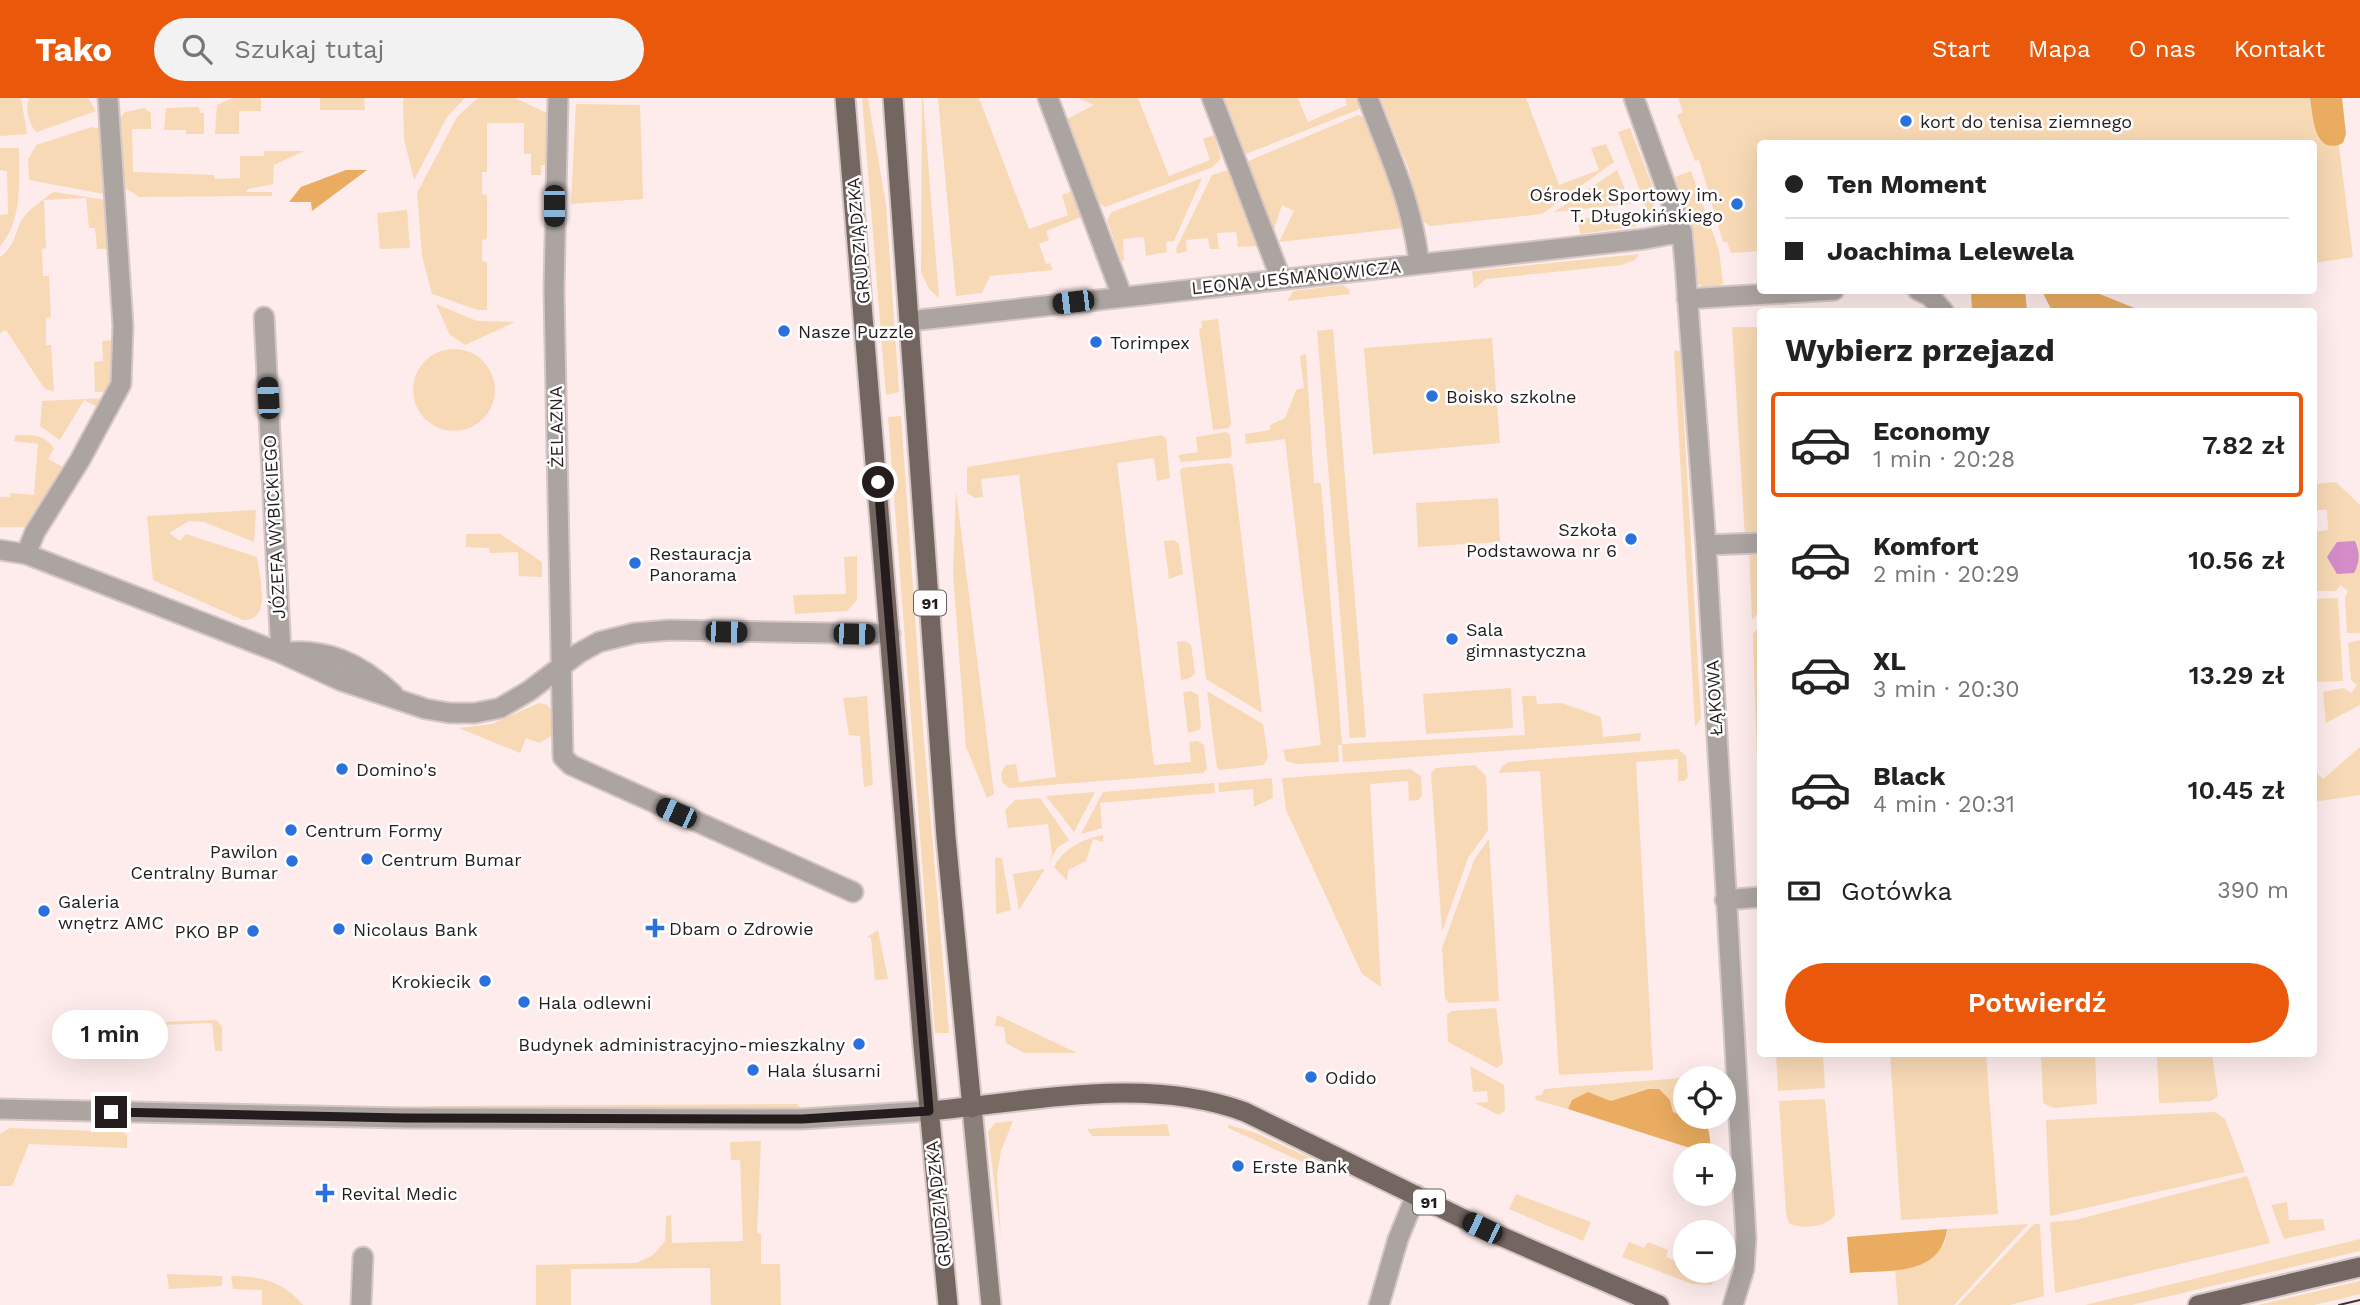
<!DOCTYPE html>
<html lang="pl">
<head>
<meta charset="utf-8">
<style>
  :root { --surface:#fff; --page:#f2f2f2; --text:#222; --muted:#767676; --line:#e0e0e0; --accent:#ea580c }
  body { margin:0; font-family:"Work Sans",sans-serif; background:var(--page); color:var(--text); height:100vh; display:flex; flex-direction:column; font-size:26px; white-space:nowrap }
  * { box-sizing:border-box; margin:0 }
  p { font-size:23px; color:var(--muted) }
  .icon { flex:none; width:38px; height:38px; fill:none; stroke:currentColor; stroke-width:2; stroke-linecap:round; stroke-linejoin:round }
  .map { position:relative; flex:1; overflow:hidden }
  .details { position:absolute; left:1757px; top:210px; width:560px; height:749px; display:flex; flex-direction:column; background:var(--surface); border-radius:7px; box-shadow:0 7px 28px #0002 }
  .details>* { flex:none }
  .banner { position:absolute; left:1757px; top:42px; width:560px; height:154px; border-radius:7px; box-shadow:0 7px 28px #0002; display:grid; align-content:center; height:154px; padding:0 28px; background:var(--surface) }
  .controls { position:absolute; left:1673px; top:968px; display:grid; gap:14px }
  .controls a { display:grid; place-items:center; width:63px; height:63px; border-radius:50%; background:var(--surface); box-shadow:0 7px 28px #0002; font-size:35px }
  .end { position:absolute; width:32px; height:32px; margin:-16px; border:9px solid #251d1d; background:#fff; box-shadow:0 0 0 4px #fff }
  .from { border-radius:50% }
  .bubble { position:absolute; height:49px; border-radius:24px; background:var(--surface); box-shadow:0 7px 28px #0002; font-size:23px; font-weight:600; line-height:49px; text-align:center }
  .car { position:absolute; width:21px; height:42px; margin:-21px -10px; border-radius:9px; box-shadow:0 0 5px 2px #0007; background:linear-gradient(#222 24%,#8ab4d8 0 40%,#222 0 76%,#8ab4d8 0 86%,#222 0) }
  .banner b { display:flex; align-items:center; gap:24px; height:66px; font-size:26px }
  .banner b+b { border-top:2px solid var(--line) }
  .banner i { width:18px; height:18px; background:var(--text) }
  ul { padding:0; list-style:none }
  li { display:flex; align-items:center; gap:21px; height:105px; margin:0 14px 10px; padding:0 14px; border:4px solid transparent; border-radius:7px }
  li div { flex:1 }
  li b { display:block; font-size:26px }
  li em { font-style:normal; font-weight:600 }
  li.selected { border-color:var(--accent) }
  li>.icon { width:63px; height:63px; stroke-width:1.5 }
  h2 { padding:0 28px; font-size:32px; line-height:84px }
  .pay { display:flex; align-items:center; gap:18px; height:77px; padding:0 28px; font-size:26px }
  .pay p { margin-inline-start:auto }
  .primary-button { display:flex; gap:14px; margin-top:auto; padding:14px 28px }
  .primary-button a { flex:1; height:80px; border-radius:42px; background:var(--accent); color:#fff; font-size:28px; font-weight:600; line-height:80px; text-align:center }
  header { display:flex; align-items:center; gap:42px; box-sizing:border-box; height:98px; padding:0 35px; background:var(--accent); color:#fff }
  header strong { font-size:33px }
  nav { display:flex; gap:38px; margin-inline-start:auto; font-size:24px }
  .search { width:490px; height:63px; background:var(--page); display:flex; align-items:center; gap:18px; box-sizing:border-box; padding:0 24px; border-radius:38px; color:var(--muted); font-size:26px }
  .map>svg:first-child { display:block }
  .green { fill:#f8d9b5 }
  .forest { fill:#e9ac60 }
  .water { fill:#d48cc8 }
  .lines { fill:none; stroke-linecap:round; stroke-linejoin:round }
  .minor-casing { stroke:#d6c7c6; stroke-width:23 }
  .secondary-casing { stroke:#d6c7c6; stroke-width:23 }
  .primary-casing { stroke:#d6c7c6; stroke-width:23 }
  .minor { stroke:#aca4a1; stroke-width:19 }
  .secondary { stroke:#8b7f7a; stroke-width:19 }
  .primary { stroke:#73655f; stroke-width:19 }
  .tram { stroke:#3c3333; stroke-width:2 }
  .route { stroke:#251d1d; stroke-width:9 }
  .poi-dot { fill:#2a71dd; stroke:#fff; stroke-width:2.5 }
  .labels { text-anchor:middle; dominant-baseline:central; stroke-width:5; stroke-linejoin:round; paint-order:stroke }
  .shield { fill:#fff; stroke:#666161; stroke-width:2 }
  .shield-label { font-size:16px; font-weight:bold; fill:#251d1d }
  .poi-label { font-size:18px; fill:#251d1d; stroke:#fff; text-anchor:start }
  .street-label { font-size:18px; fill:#251d1d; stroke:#fff }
</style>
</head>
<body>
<header>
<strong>Tako</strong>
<div class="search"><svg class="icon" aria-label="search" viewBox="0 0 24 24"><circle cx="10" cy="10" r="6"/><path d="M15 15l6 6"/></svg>Szukaj tutaj</div>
<nav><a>Start</a><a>Mapa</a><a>O nas</a><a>Kontakt</a></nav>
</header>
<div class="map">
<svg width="2360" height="1207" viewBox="0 0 2360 1207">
  <rect width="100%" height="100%" fill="#fdeceb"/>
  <!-- green -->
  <path class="green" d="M0 0H21L27 36 0 38Z
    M29 0H88L96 13 37 34C29 28 25 10 29 0Z
    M233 0H261V13H239V36H215L217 7Z
    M320 0H364L365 12H320Z
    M403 0H465L447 19 414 82 404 41Z
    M478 0H515L547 15 546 67H541V77H531V56H524V25H487V74H482V96L487 97V141L482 142V163L487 164V212H478L432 196 422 158 417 95 457 19Z
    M862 0H868L886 107 899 294 886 297Z
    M922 0H923L939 200 929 191 921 174Z
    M938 0H979L1029 131 1068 117 1062 97 1076 92 1086 117 1046 133 1049 142 1039 146 1046 166 1050 165 1053 172 990 178 982 195 956 198Z
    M1078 0H1138L1169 78 1210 62 1203 41 1214 37 1221 60 1213 69 1105 109 1099 105 1067 21 1094 7Z
    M1218 0H1298L1308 24 1347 7 1345 0H1361L1362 10 1246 56 1243 55Z
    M1380 0H1526L1559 87 1599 72 1591 50 1606 46 1614 64 1542 116 1430 128 1422 123 1408 69Z
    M1668 0H2333L2353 159 2314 165V46H1760V153L1731 155 1727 144H1723L1699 62 1695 63 1677 17 1683 14 1678 0Z
    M576 6 640 7 643 101 571 106Z
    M199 9 200 15H204V36H186V32H164L166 10Z
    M144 10 151 15V31H132L133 74 214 77 215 81 240 80V58H264V53H304L274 67 273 86 248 91 246 94H272V98L139 99 124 89 119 21 125 14Z
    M1358 17 1367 20 1394 89 1404 130 1279 144 1294 113 1282 107 1273 134 1246 64Z
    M92 29 101 31 104 96 29 82 28 62 36 47Z
    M1630 30 1657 100 1649 117 1618 34Z
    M0 50H19C19 83 23 122 0 148V117L8 116 7 73 0 72Z
    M1228 72 1257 148 1238 149 1236 134 1217 135 1219 151H1210L1208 140 1186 142 1187 153 1177 156 1176 151 1212 77Z
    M1617 72 1631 106 1554 114Z
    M1691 73 1719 152 1723 186C1714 190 1706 192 1698 186L1694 137 1675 79Z
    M1202 80 1174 143 1166 144 1167 154 1146 158 1144 139 1123 141 1124 163 1121 162 1107 122 1112 114Z
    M55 94 106 102 108 151H97L95 130H89L86 100 44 102 46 150 42 151 43 178H49L51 219 46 220V247H51L54 294 44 290 6 232 0 235V159C16 148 14 134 23 120 29 111 42 103 50 96Z
    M407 112 410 150 380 151 377 115Z
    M1634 115 1638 126 1633 129 1580 136 1578 121Z
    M1639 156 1635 162 1622 167 1486 181 1474 191 1472 173Z
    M1343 187 1349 191 1350 196 1287 203 1293 193Z
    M436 206 477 223 515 224 465 247 450 237Z
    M1218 221 1231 325 1229 330 1213 332 1199 231 1202 230 1201 223Z
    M1732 229H1758L1760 438 1745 439Z
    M1333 231 1366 639 1350 640 1317 233Z
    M1492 240 1500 345 1373 356 1364 250Z
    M114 242V283L109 294H95L94 264 103 263 102 243Z
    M413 292a41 41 0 1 1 82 0a41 41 0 1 1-82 0Z
    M1674 252 1680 253 1701 620 1695 629Z
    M1306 256 1314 385H1321L1342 646 1525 637 1522 598H1536L1537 606 1562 605 1601 619 1603 639 1641 635 1640 643 1343 664 1342 647H1338L1339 664 1297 666 1286 663 1283 652 1321 647 1285 341 1246 346 1245 336 1270 332V327L1285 320 1296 292 1304 290 1300 258Z
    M107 300 101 311 84 302 60 342 40 328 42 303Z
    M901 318 922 620 949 935H935L888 319Z
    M1226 334 1230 337 1232 357 1229 360 1181 364 1178 357 1198 354 1196 339Z
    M16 337C30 337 46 336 54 351L48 361 63 369 27 429H0V399H10L11 395 34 397 38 346 14 343Z
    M1162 337 1166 340 1170 380 1157 383 1154 360 1117 365 1154 667 1191 664 1189 644 1197 643 1204 647 1207 671 1203 675 1009 690 1002 684 1001 675 1006 667 1016 666 1019 684 1056 679 1019 377 981 381 983 399 975 400 967 395V369Z
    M1229 365 1233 368 1262 615 1206 581 1180 373 1182 370Z
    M2336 384 2360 407V535H2347L2345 499 2348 493 2340 487 2336 493H2314V434L2328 432 2327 412H2314V386Z
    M956 393 994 696 987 700 966 649 953 475Z
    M1498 400 1500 444 1418 449 1416 405Z
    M256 412 254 444 204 424 189 423 169 435 180 443 186 436 257 459C259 478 273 522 243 522L153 482 147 418Z
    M466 436H500L542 464V479L519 478 518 454 490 455 489 450 466 449Z
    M1174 442 1179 446 1183 476 1169 481 1164 443Z
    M1749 451H1760V512L1752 522Z
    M857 458V502L847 513 795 516 793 497 846 496 844 459Z
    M2338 500 2343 583 2314 584V501Z
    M1760 527V665L1757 662 1753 536Z
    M2360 542V607L2326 625 2323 594 2344 590 2351 595 2357 587 2351 582 2348 545Z
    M1185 543 1191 547 1195 575 1190 580 1181 582 1177 544Z
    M1511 590 1513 630 1426 636 1423 596Z
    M1191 593 1198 597 1201 628 1199 632 1188 635 1183 594Z
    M1207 593 1263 626 1268 659 1264 667 1220 672 1217 670Z
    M867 598 873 687 864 689 860 638 849 637 843 600Z
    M539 605 547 607 553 613V637L539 645 526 640 520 655 459 630 492 626Z
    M2360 649V697L2314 704V672L2323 681Z
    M1678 651 1686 658 1688 679 1684 683H1678V661L1636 664 1653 972 1559 977 1540 673 1499 675 1502 668 1509 664Z
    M1475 667 1486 678 1488 732 1468 760 1442 834 1431 675 1436 670Z
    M1410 671 1421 678 1422 698 1418 702 1409 703 1408 683 1370 686 1381 889 1362 876 1286 712 1282 680Z
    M1272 680 1273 700 1254 709 1253 691 1219 694 1218 685Z
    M1214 685 1215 695 1100 705 1102 730 1081 736 1103 694Z
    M1095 694 1074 734 1046 698Z
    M1040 700 1069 742 1057 750 1049 765 1052 756 1048 726 1008 730 1005 712 1015 702Z
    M1103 737V744L1093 741 1086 763 1068 772 1067 783 1054 769C1064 750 1083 741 1103 737Z
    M1489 741 1499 903 1449 905 1445 900 1442 850 1475 760Z
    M995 760H1002L1011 812 996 816Z
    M1045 771 1019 812 1013 776Z
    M878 832 888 881 875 882 871 840 867 839Z
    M1496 910 1503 965 1497 970 1448 944 1447 917 1452 913Z
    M997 917 1077 955H1024L1006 945 1004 929 995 928Z
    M216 922 222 928V953H215L212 925 112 929 110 949 103 946V926Z
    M1776 956H1823L1825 990 1778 993Z
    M1890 956H1986L1998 1116 1901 1122Z
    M2041 956H2095L2097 1006 2054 1010 2043 1005Z
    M2157 956H2212L2218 998 2211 1003 2159 1005Z
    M1470 968 1504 987 1505 1012 1499 1017 1475 1005 1488 1004 1487 993 1473 994Z
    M1681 980 1685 981 1683 993 1674 995 1678 1012 1685 1011V1018L1690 1019 1673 1014 1670 1002 1647 991 1611 1003 1588 994 1573 1002 1568 1011 1536 1002 1535 998 1542 997 1544 991Z
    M1825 1001 1835 1117C1827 1129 1802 1132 1789 1125L1786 1115 1779 1003Z
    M797 1006 802 1011 487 1014 436 1012 430 1008Z
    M2215 1014 2225 1021 2245 1074 2050 1118 2046 1022Z
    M1013 1023 1001 1053 997 1077 1001 1141 988 1034 995 1025Z
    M1167 1026 1170 1038H1092L1087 1031Z
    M1229 1027 1256 1035 1313 1061 1318 1071 1228 1030Z
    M10 1030 123 1034 127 1037V1050L29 1046 12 1088H0V1036Z
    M761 1043 757 1135 761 1136V1166H780L781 1207H711L710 1170 571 1171V1207H536V1167L636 1165 653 1157 665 1143 666 1118 671 1117 672 1145 743 1143 740 1062H731L730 1044Z
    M2247 1078 2270 1145 2055 1195 2050 1124 2075 1122Z
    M1516 1096 1591 1124 1583 1143 1509 1111Z
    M2287 1104 2289 1122 2323 1121 2325 1132 2284 1141 2271 1107Z
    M2028 1126 1954 1207H1898L1895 1171 1917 1168 1945 1145 1947 1131Z
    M2034 1126H2040L2044 1198 2010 1207H1958Z
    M2360 1141V1153L2132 1207H2085Z
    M1629 1144 1644 1150 1648 1144 1668 1152 1666 1159 1685 1167V1172L1709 1173 1719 1179 1711 1187 1692 1186 1622 1159Z
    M167 1176 222 1178V1188L169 1191Z
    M231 1178C261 1178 283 1183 303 1207H262V1192L233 1191Z
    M2360 1183V1196L2314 1207H2258Z"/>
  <!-- forest -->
  <path class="forest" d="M2310 0H2342L2346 36 2343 45C2314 59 2313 18 2310 0Z
    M346 72H367L312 113 311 104H289L301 89Z
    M1971 193H2025L2027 213H1972Z
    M2042 193H2092L2137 211 2052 213Z
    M1648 991H1659L1670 1002 1673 1014C1708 1029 1707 1010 1712 1057L1568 1011 1572 1002 1588 994 1611 1003Z
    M1947 1131C1941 1179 1888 1172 1850 1175L1847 1139Z"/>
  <!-- water -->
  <path class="water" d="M2355 443C2360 455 2360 464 2354 475L2337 476 2327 459 2337 444Z"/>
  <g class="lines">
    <!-- minor casing -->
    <g class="minor-casing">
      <path id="minor" d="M558 0 554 192 563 659 571 667 853 794
        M1048 0 1122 198
        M1212 0 1281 181
        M1368 0C1389 57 1412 103 1419 165
        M1634 0 1682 134 1685 167 1706 447 1746 1140 1744 1171 1733 1207
        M1918 192 1930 198 1944 214
        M1687 201 1834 192
        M264 219 281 555
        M910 223 1645 141 1682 134
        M1706 447 1760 445
        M0 452 26 456 281 555 342 583 426 611 450 615H475L500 610 529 593 579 555 599 544 635 535 670 532 890 536
        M26 456 35 434 80 362 121 286 123 228 108 0
        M281 555C326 549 360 565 393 596
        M1725 802 1760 799
        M0 1011 404 1020 801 1021 929 1013
        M361 1207 363 1159
        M1379 1207 1398 1141 1416 1097"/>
    </g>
    <!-- secondary casing -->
    <g class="secondary-casing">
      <path id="secondary" d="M972 1010 991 1207"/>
    </g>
    <!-- primary casing -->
    <g class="primary-casing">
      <path id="primary" d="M845 0 923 948 948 1207
        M893 0 946 739 972 1010
        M929 1013C1032 1004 1145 977 1245 1014L1482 1130 1659 1207
        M2198 1207 2360 1169"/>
    </g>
    <!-- minor -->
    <use href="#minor" class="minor"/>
    <!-- secondary -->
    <use href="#secondary" class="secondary"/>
    <!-- primary -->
    <use href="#primary" class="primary"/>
    <!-- tram -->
    <path class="tram" d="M2339 1207 2360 1202"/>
  </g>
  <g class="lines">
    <!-- route -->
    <path class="route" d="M111 1014 404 1020 802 1021 929 1013 878 384"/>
  </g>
  <!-- markers -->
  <g class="poi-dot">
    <circle cx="1906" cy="23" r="7"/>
    <circle cx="1737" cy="106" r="7"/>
    <circle cx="784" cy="233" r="7"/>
    <circle cx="1096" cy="244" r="7"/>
    <circle cx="1432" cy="298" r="7"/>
    <circle cx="1631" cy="441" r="7"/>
    <circle cx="635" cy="465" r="7"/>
    <circle cx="1452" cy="541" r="7"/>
    <circle cx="342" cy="671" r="7"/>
    <circle cx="291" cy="732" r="7"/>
    <circle cx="367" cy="761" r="7"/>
    <circle cx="292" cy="763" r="7"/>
    <circle cx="44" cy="813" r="7"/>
    <path d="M651.5 819.5h7v7h7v7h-7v7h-7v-7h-7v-7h7z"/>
    <circle cx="339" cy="831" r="7"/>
    <circle cx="253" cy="833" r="7"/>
    <circle cx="485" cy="883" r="7"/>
    <circle cx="524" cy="904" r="7"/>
    <circle cx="859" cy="946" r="7"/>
    <circle cx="753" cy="972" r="7"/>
    <circle cx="1311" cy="979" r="7"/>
    <circle cx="1238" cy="1068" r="7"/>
    <path d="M321.5 1084.5h7v7h7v7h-7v7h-7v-7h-7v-7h7z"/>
  </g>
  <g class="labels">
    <!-- shield labels -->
    <g class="shield">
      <rect x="914" y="492.5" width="32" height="25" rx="5"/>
      <rect x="1413" y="1091.5" width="32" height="25" rx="5"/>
    </g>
    <g class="shield-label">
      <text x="930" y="505">91</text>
      <text x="1429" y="1104">91</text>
    </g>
    <!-- poi labels -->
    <g class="poi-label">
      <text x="1920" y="23">kort do tenisa ziemnego</text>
      <text x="1723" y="96" text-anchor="end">Ośrodek Sportowy im.<tspan x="1723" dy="21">T. Długokińskiego</tspan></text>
      <text x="798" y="233">Nasze Puzzle</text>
      <text x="1110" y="244">Torimpex</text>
      <text x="1446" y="298">Boisko szkolne</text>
      <text x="1617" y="431" text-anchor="end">Szkoła<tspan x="1617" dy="21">Podstawowa nr 6</tspan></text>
      <text x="649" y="455">Restauracja<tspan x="649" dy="21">Panorama</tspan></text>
      <text x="1466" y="531">Sala<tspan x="1466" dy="21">gimnastyczna</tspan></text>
      <text x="356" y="671">Domino's</text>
      <text x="305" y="732">Centrum Formy</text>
      <text x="278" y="753" text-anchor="end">Pawilon<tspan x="278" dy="21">Centralny Bumar</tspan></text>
      <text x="381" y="761">Centrum Bumar</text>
      <text x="58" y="803">Galeria<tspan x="58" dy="21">wnętrz AMC</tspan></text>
      <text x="669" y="830">Dbam o Zdrowie</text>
      <text x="353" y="831">Nicolaus Bank</text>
      <text x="239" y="833" text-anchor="end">PKO BP</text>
      <text x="471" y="883" text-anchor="end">Krokiecik</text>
      <text x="538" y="904">Hala odlewni</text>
      <text x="845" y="946" text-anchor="end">Budynek administracyjno-mieszkalny</text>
      <text x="767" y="972">Hala ślusarni</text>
      <text x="1325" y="979">Odido</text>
      <text x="1252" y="1068">Erste Bank</text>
      <text x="341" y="1095">Revital Medic</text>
    </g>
    <!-- street labels -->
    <g class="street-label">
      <text transform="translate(858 143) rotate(-95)">GRUDZIĄDZKA</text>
      <text transform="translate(1296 179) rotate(-6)">LEONA JEŚMANOWICZA</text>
      <text transform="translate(556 329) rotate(-91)">ŻELAZNA</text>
      <text transform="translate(274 429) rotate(-93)">JÓZEFA WYBICKIEGO</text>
      <text transform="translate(1714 600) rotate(-93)">ŁĄKOWA</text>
      <text transform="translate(938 1106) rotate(-96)">GRUDZIĄDZKA</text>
    </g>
  </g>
</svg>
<div class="controls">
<a><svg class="icon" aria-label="locate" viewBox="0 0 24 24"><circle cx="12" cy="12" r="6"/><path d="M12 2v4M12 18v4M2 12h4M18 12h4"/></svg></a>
<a>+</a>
<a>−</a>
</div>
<i class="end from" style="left:878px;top:384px"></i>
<i class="end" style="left:111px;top:1014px"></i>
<div class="bubble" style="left:52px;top:912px;width:116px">1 min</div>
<i class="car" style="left:554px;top:108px;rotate:180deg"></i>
<i class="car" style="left:1073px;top:204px;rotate:263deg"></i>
<i class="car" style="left:268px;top:300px;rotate:357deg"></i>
<i class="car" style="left:726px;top:534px;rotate:91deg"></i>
<i class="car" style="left:854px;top:536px;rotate:91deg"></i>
<i class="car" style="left:676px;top:715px;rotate:294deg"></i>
<i class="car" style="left:1482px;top:1130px;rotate:296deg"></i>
<div class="banner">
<b><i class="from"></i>Ten Moment</b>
<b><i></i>Joachima Lelewela</b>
</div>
<section class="details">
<h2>Wybierz przejazd</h2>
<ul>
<li class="selected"><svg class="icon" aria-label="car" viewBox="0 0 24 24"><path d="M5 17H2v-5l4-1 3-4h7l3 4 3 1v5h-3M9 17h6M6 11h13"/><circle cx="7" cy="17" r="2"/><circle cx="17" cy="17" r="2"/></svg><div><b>Economy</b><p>1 min · 20:28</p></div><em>7.82 zł</em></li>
<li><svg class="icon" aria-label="car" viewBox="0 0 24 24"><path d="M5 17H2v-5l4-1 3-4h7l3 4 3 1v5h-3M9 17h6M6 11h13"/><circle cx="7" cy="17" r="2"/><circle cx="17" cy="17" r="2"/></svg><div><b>Komfort</b><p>2 min · 20:29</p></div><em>10.56 zł</em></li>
<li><svg class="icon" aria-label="car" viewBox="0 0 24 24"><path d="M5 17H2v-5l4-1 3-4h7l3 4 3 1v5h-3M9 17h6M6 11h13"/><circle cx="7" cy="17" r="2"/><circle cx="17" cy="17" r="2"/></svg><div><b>XL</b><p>3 min · 20:30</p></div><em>13.29 zł</em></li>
<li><svg class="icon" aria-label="car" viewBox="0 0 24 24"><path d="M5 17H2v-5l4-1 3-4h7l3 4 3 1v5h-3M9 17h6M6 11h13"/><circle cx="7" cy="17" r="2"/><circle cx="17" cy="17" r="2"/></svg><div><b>Black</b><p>4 min · 20:31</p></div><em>10.45 zł</em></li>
</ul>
<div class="pay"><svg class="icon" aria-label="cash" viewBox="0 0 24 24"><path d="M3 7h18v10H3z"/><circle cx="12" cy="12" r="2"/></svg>Gotówka<p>390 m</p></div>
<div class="primary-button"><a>Potwierdź</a></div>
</section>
</div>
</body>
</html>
